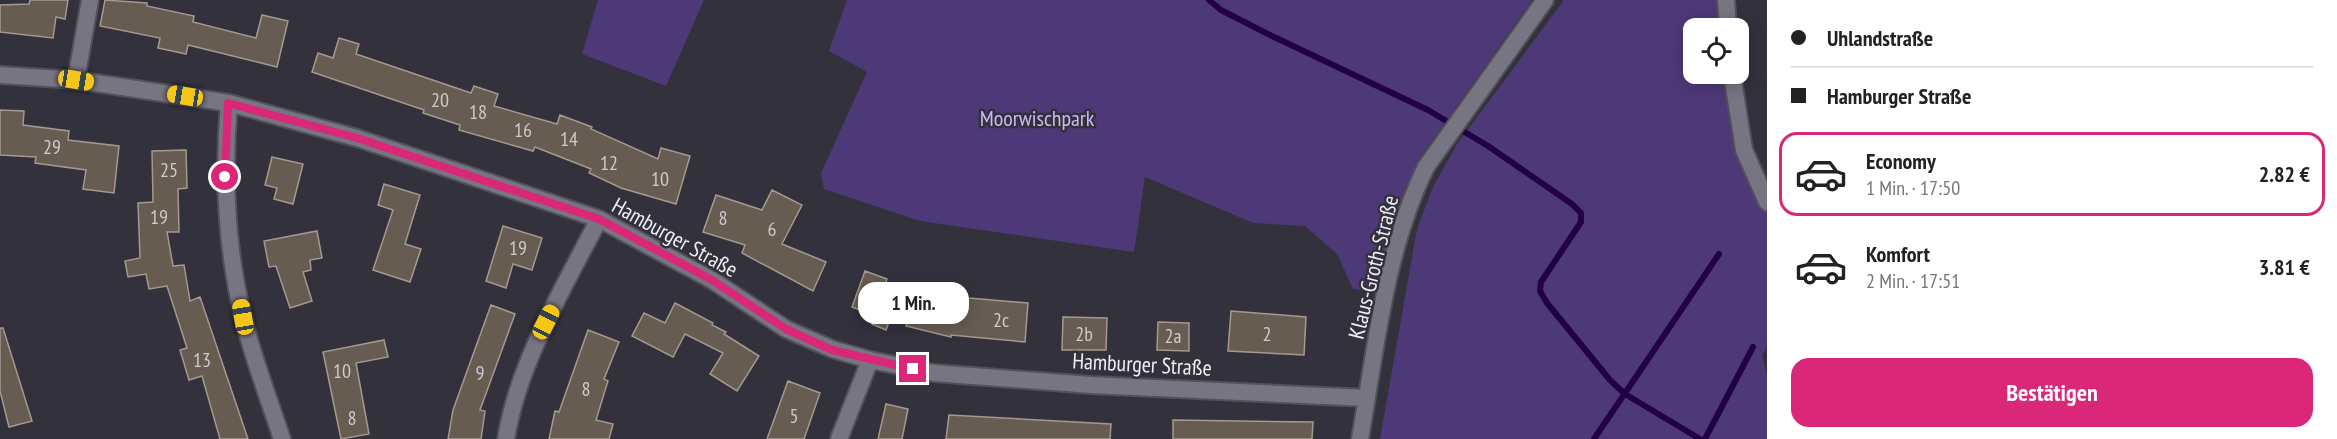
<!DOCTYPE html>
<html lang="de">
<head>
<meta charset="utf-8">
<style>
  :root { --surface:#fff; --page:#f6f6f6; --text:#222; --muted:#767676; --line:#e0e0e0; --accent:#db2777 }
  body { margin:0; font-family:"PT Sans Narrow",sans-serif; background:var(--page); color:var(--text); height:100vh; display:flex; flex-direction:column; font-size:22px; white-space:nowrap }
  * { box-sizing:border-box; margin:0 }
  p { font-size:20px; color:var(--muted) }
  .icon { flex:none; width:33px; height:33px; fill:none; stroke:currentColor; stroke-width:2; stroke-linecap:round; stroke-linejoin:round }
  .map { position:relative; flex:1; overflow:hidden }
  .side { display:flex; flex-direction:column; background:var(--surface); width:570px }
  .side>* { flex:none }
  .guide { display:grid; align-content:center; height:132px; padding:0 24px; background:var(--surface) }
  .fabs { position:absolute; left:1683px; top:18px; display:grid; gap:12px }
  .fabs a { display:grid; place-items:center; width:66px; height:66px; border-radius:12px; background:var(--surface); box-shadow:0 3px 15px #0003; font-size:30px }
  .end { position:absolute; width:27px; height:27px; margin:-14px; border:8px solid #db2777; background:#fff; box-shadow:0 0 0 3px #fff }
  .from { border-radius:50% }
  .bubble { position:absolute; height:42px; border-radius:18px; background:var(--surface); box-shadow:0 3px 15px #0003; font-size:20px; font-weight:700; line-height:42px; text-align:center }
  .car { position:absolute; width:18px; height:36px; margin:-18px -9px; border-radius:8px; box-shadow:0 0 4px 2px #0007; background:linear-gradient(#f5c518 24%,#345 0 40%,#f5c518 0 76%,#345 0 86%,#f5c518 0) }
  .guide b { display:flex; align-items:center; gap:21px; height:57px; font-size:22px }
  .guide b+b { border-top:2px solid var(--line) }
  .guide i { width:15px; height:15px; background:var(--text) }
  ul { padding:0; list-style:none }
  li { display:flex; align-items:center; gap:18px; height:84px; margin:0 12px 9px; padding:0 12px; border:3px solid transparent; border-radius:18px }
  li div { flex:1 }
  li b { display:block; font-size:22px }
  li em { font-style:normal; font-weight:700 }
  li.active { border-color:var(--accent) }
  li>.icon { width:54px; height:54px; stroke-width:1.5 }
  .primary-button { display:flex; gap:12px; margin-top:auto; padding:12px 24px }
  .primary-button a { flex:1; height:69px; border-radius:18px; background:var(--accent); color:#fff; font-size:24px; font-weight:700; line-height:69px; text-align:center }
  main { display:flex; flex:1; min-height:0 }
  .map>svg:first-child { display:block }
  .green { fill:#4d3977 }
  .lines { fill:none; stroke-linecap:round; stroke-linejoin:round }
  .stream { stroke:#210047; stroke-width:6 }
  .building { fill:#665c52; stroke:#a5998f; stroke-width:1.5 }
  .minor-casing { stroke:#52505a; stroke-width:20 }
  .minor { stroke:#787583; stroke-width:16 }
  .route { stroke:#db2777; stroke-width:8 }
  .labels { text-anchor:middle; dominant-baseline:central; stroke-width:5; stroke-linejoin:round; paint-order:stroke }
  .number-label { font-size:20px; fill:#cdcacc }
  .park-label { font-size:22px; fill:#c9b9f8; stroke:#33313c }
  .street-label { font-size:22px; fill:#efeef5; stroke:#33313c }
</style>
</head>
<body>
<main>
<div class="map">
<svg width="1767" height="439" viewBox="0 0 1767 439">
  <rect width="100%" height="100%" fill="#33313c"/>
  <!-- green -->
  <path class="green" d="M598 0H704L666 86 582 54Z
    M847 0H1532L1420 158 1406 187 1377 292 1353 289 1337 254 1305 226 1253 223 1145 177 1134 252 920 221 824 189 821 173 867 72 829 51Z
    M1564 0H1720L1721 28H1694V74H1727L1758 198 1767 211V346L1762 356 1767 375V439H1380L1417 229 1433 187 1457 144Z"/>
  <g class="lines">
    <!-- stream -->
    <path class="stream" d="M1209 0 1221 10 1272 36 1428 110 1488 146 1572 204 1581 213V222L1541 282 1540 291 1547 303 1610 380 1625 394 1700 439
      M1594 439 1719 254
      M1705 439 1753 347"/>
  </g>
  <!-- building -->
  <path class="building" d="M30 0H68L65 19 56 17 53 38 0 32V5L29 4Z
    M105 0 147 3V6L194 16 193 22 256 38 262 15 288 21 277 67 188 45 186 54 158 48 160 38 100 26Z
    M339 38 359 44 356 54 471 93 474 86 498 94 494 106 557 124 560 115 592 127 591 129 658 159 661 148 690 156 676 204 621 188 589 173 591 169 535 147 533 151 459 130 460 125 423 113 424 110 312 72 318 53 333 58Z
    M0 110 24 111 23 125 69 131 68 140 119 146 114 193 83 189 86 170 35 163 36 157 0 155Z
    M186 150 187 188 178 189 179 232H167L173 266 184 265 190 301 200 297 248 439H220L202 376 189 380 180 350 187 348 167 286 149 289 146 274 128 277 125 261 140 258 138 203 153 202 152 151Z
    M272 157 303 164 293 204 274 199 277 188 265 185Z
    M384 184 420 195 405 244 421 249 410 282 373 270 393 210 378 205Z
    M772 190 802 205 782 244 826 262 813 291 742 253 745 245 703 232 716 195 762 210Z
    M503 226 542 238 532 270 513 264 506 288 486 281Z
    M317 231 322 258 310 260 311 270 303 272 312 301 290 308 276 266 269 267 264 241Z
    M865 271 887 279 875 315 852 307Z
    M916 285 969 298 1028 303 1025 342 951 335V337L906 326Z
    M675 303 713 323 712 325 726 332 724 334 759 356 737 391 710 374 723 353 685 334 673 357 632 336 644 313 665 323Z
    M491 305 515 314 480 410 485 411 481 439H448L453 410Z
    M878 305 893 311 886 330 872 324Z
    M1231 311 1306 317 1304 355 1228 351Z
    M1063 317 1107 318 1106 350H1062Z
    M1158 322 1189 323V351L1157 350Z
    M0 328H3L32 421 9 427 0 391Z
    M588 330 619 342 604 379 608 381 596 420 613 424 609 439H549L555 411 559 412Z
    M384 340 388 357 356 363 369 434 341 439 323 352Z
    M788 381 820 393 804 439H767Z
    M886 404 908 409 902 439H878Z
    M949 415 1111 424 1110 439H946Z
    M1173 420 1313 422 1312 439H1173Z"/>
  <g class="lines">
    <!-- minor casing -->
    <g class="minor-casing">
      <path id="minor" d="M1726 0 1728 28
        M1732 74 1744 150 1767 202
        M0 75 76 80 229 103 357 138 599 219 712 280 786 329 832 349 870 360 934 373 1091 385 1367 398
        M76 80 90 0
        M229 103C223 174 226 247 243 317 253 358 269 399 282 439
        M506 439C518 363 564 287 599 219
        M839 439 870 360
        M1360 439C1376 348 1385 250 1426 167L1545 0"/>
    </g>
    <!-- minor -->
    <use href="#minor" class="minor"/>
  </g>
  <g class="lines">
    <!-- route -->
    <path class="route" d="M225 177 228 103 357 138 599 219 712 280 786 329 832 350 913 369"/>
  </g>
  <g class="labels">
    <!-- number labels -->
    <g class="number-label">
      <text x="440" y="100">20</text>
      <text x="478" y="112">18</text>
      <text x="523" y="130">16</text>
      <text x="569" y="139">14</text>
      <text x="52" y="147">29</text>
      <text x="609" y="163">12</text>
      <text x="169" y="170">25</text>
      <text x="660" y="179">10</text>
      <text x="159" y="217">19</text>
      <text x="723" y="218">8</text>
      <text x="772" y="229">6</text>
      <text x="518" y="248">19</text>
      <text x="1001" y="320">2c</text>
      <text x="1084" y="334">2b</text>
      <text x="1267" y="334">2</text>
      <text x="1173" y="336">2a</text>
      <text x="202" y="360">13</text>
      <text x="342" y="371">10</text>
      <text x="480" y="373">9</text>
      <text x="586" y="389">8</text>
      <text x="794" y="416">5</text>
      <text x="352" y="418">8</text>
    </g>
    <!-- park labels -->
    <g class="park-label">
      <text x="1037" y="118">Moorwischpark</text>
    </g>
    <!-- street labels -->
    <g class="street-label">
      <text transform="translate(675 237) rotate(29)">Hamburger Straße</text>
      <text transform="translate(1373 267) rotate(-76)">Klaus-Groth-Straße</text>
      <text transform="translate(1142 364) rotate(3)">Hamburger Straße</text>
    </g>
  </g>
</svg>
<div class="fabs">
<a><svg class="icon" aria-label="locate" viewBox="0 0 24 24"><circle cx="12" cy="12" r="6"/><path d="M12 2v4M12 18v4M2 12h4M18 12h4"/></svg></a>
</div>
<i class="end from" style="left:225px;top:177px"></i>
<i class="end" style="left:913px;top:369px"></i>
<div class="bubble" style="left:858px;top:282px;width:111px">1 Min.</div>
<i class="car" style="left:76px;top:80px;rotate:99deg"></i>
<i class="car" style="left:185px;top:96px;rotate:279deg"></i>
<i class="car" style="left:243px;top:317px;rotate:350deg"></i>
<i class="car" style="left:546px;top:322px;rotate:27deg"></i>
</div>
<section class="side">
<div class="guide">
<b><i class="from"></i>Uhlandstraße</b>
<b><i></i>Hamburger Straße</b>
</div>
<ul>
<li class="active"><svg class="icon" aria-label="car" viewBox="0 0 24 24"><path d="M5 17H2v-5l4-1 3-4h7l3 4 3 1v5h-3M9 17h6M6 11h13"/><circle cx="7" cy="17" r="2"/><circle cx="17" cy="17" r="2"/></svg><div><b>Economy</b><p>1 Min. · 17:50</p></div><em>2.82 €</em></li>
<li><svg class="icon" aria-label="car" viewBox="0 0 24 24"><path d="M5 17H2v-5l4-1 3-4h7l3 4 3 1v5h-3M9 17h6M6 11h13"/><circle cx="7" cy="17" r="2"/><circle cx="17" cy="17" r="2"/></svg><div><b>Komfort</b><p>2 Min. · 17:51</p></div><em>3.81 €</em></li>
</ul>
<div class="primary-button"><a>Bestätigen</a></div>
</section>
</main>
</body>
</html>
